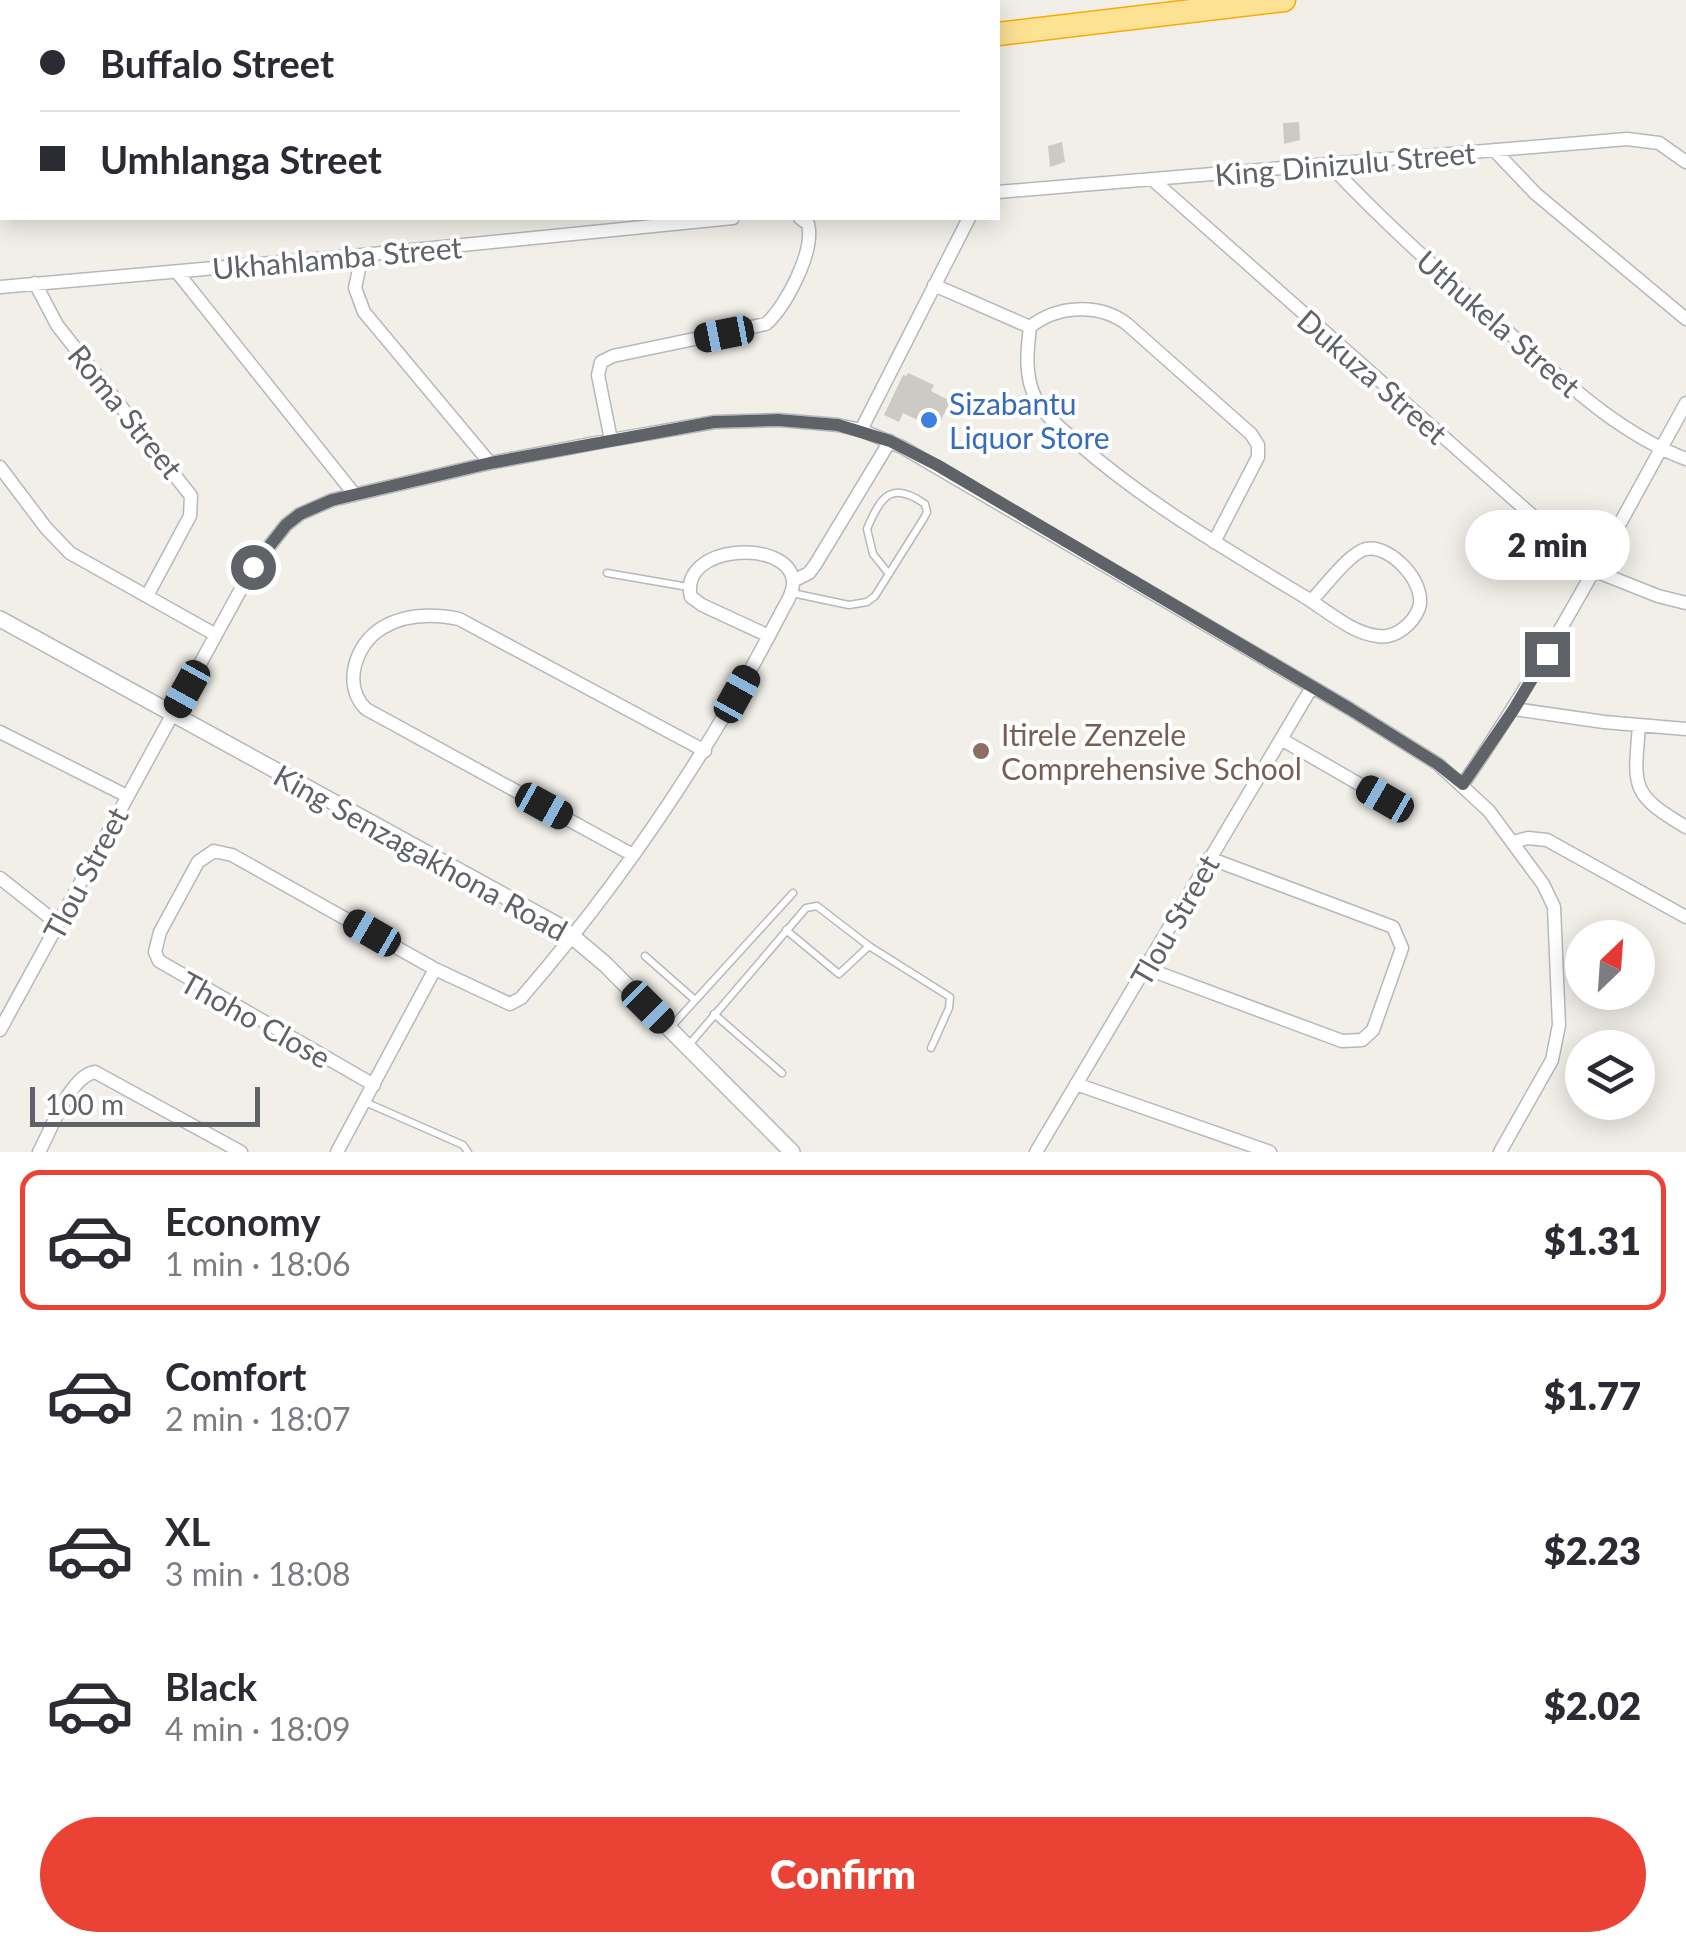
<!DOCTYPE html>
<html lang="en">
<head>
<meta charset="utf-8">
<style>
  :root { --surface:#fff; --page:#f7f7f7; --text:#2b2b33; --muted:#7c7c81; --line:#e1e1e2; --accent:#ea4335 }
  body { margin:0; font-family:Lato,sans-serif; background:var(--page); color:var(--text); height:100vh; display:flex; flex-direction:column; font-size:38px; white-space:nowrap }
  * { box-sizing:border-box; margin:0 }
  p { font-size:32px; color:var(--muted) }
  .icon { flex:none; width:55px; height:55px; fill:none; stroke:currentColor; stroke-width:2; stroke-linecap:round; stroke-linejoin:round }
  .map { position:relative; height:1152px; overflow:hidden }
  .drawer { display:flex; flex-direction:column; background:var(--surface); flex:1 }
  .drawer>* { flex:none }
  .hud { position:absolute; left:0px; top:0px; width:1000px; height:220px; box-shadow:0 5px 25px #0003; display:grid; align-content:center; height:220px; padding:0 40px; background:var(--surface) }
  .needle { width:65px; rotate:25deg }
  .buttons { position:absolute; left:1565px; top:920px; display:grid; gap:20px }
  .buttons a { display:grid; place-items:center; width:90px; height:90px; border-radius:50%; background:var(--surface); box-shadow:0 5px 25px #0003; font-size:50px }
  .scale { position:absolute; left:30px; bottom:25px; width:230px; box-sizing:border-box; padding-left:10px; border:5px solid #5f6368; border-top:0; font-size:28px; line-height:35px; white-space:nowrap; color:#5f6368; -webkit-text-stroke:8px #fff; paint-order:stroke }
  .end { position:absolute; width:45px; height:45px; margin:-22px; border:12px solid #5f6368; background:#fff; box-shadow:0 0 0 5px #fff }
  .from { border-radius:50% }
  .bubble { position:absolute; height:70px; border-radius:35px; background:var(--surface); box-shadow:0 5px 25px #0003; font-size:32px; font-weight:800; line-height:70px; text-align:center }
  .car { position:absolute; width:30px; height:60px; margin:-30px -15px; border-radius:12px; box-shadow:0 0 8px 2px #0007; background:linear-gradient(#222 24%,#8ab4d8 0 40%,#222 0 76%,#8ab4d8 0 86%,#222 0) }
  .hud b { display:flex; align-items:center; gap:35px; height:95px; font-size:38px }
  .hud b+b { border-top:2px solid var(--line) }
  .hud i { width:25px; height:25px; background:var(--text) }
  ul { padding:18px 0 0; list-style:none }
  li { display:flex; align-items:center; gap:30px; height:140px; margin:0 20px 15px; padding:0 20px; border:5px solid transparent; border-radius:20px }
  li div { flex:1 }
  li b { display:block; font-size:38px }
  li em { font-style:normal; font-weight:800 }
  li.on { border-color:var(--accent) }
  li>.icon { width:90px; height:90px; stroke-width:1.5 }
  .action { display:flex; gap:20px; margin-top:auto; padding:20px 40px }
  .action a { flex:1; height:115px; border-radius:60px; background:var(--accent); color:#fff; font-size:40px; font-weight:800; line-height:115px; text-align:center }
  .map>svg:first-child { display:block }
  .building { fill:#cccac5 }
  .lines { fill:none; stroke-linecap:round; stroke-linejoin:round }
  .service-casing { stroke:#b5b8bc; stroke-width:9 }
  .minor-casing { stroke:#b5b8bc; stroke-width:15 }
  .tertiary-casing { stroke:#b5b8bc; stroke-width:18 }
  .motorway-casing { stroke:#f9ab00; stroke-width:25 }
  .service { stroke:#fff; stroke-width:6 }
  .minor { stroke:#fff; stroke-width:12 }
  .tertiary { stroke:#fff; stroke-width:15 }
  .motorway { stroke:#fde293; stroke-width:22 }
  .route { stroke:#5f6368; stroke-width:12 }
  .shop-dot { fill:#3f7fe0; stroke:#fff; stroke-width:4 }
  .education-dot { fill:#8d6e63; stroke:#fff; stroke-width:4 }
  .labels { text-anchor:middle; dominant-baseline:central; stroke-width:8; stroke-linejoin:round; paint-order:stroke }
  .street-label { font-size:30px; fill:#5f6368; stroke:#fff }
  .shop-label { font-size:30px; fill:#366cbe; stroke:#fff; text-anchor:start }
  .education-label { font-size:30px; fill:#785e54; stroke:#fff; text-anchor:start }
</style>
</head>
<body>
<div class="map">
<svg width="1686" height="1152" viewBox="0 0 1686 1152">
  <rect width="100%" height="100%" fill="#f1efe8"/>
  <!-- building -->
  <path class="building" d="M1299 122 1300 140 1284 144 1283 123Z
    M1062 142 1065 162 1050 167 1048 146Z
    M908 373 934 385 931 391 950 401 937 429 903 413 899 422 884 415 903 375 906 376Z"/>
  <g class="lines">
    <!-- service casing -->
    <g class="service-casing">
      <path id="service" d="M607 573 688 587
        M792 593 849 605 867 602 875 596 924 518 927 512 925 504C892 481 881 495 867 529L873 554 889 574
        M786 930 839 974 869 946
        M645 956 695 1000
        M714 1014 782 1073
        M670 1028 793 893
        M688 1046 806 908 817 906 869 946 950 997 949 1008 931 1048
        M365 1102 463 1145 468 1152"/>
    </g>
    <!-- minor casing -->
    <g class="minor-casing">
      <path id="minor" d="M1494 150 1536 194 1686 319
        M1329 164C1383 222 1442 274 1501 326 1558 375 1615 432 1686 459
        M1153 180 1595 571 1658 596 1686 603
        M998 192 1627 139 1659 143 1686 162
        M362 255 355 288 364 312 490 463
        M177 272 355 495
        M35 283 57 325 191 496 190 516 147 596
        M934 285 1030 327C1057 305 1099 303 1127 324L1251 434 1258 445V457L1214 542
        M0 287 362 255 733 218
        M1030 327C1027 351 1024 378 1037 401 1047 418 1064 431 1079 444 1148 504 1227 550 1305 597 1326 610 1353 634 1378 636 1395 639 1413 624 1419 608 1427 584 1391 544 1366 549 1349 553 1324 588 1311 601
        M861 430 969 218
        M611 440 598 375 601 362 613 356 766 324C786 306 815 251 808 224L800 218
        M0 467 46 528 70 553 216 635
        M793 581 809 573 815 565 890 441
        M1514 709 1604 722 1686 729
        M1639 726C1634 787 1630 794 1686 827
        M0 732 127 796
        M1281 739 1385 799
        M1463 784C1547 662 1615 532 1686 403
        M1513 842 1528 838 1547 840 1686 917
        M633 855 366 709C342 686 355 644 382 628 405 614 434 614 459 619L705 751
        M0 878 58 924
        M1145 968 1342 1041 1362 1040 1373 1030 1402 948 1393 927 1209 858
        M0 1030 253 567 286 525 300 514 332 500 490 463 611 440 715 422 779 420 838 425 861 430 902 447 1350 709 1438 764 1489 811 1543 884 1554 907 1559 1025 1552 1060 1500 1152
        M1076 1084 1270 1152
        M374 1085 159 961 155 952 160 932 198 862 214 851 232 855 435 969 510 1004 521 998C624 879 711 749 783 609 788 601 794 590 793 581 789 538 678 544 691 597L702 605 769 636
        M39 1152C51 1130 70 1076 95 1072L241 1152
        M337 1152 435 969
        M1036 1152 1312 687"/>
    </g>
    <!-- tertiary casing -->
    <g class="tertiary-casing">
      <path id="tertiary" d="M0 619 561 927 605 964 792 1152"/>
    </g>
    <!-- motorway casing -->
    <g class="motorway-casing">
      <path id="motorway" d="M359 2 384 0
        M998 34 1284 0
        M0 40H2
        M0 140H2"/>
    </g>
    <!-- service -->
    <use href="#service" class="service"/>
    <!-- minor -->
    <use href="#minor" class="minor"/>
    <!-- tertiary -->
    <use href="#tertiary" class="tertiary"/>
    <!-- motorway -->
    <use href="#motorway" class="motorway"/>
  </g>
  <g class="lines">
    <!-- route -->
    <path class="route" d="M253 567 286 525 300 514 332 500 490 463 714 422 778 420 838 425 890 441 937 465 1350 709 1438 764 1463 784 1514 709 1547 654"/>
  </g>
  <!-- markers -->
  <circle class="shop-dot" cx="929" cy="420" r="10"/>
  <circle class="education-dot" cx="981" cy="751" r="10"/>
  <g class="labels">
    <!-- street labels -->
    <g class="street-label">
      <text transform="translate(1345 163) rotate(-5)">King Dinizulu Street</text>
      <text transform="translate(337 257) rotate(-5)">Ukhahlamba Street</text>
      <text transform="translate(1499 323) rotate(41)">Uthukela Street</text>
      <text transform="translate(1373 376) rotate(41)">Dukuza Street</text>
      <text transform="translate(126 411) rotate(51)">Roma Street</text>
      <text transform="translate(421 852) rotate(29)">King Senzagakhona Road</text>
      <text transform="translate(85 873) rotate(-62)">Tlou Street</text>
      <text transform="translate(1174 920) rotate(-60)">Tlou Street</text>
      <text transform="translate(256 1019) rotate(29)">Thoho Close</text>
    </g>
    <!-- shop labels -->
    <g class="shop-label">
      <text x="949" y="403">Sizabantu<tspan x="949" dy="34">Liquor Store</tspan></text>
    </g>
    <!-- education labels -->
    <g class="education-label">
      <text x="1001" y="734">Itirele Zenzele<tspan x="1001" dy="34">Comprehensive School</tspan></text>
    </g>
  </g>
</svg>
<div class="buttons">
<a><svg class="needle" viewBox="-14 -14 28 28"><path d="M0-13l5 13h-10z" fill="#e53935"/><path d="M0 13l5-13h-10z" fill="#7c7c81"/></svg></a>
<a><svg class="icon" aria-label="layers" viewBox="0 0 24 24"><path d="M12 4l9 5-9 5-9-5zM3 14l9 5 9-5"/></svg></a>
</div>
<div class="scale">100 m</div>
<i class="end from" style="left:253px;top:567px"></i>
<i class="end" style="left:1547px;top:654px"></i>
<div class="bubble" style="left:1465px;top:510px;width:165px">2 min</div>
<i class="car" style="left:724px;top:334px;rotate:259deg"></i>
<i class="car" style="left:187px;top:689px;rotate:209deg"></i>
<i class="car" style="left:737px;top:694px;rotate:29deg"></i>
<i class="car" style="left:1385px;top:799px;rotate:300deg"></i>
<i class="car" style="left:544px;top:806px;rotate:119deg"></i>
<i class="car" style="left:372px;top:933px;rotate:300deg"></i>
<i class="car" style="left:648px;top:1007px;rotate:135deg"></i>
<div class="hud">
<b><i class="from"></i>Buffalo Street</b>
<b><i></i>Umhlanga Street</b>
</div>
</div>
<section class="drawer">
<ul>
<li class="on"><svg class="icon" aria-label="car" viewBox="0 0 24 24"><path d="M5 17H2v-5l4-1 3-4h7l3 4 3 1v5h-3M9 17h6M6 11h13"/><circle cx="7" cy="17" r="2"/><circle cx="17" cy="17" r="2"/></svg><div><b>Economy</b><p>1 min · 18:06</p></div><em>$1.31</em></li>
<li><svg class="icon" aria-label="car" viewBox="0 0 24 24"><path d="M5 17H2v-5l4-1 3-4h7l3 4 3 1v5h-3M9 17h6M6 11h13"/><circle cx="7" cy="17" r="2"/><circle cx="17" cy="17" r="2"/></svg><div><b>Comfort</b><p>2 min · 18:07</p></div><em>$1.77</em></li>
<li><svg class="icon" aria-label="car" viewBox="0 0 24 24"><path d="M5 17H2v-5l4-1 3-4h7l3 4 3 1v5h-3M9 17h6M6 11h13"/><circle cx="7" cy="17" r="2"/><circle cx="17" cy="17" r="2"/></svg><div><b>XL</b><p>3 min · 18:08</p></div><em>$2.23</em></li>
<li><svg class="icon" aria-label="car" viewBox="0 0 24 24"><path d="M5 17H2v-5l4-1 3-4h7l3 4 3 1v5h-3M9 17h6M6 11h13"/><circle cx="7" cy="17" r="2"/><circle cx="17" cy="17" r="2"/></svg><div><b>Black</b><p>4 min · 18:09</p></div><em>$2.02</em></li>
</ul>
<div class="action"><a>Confirm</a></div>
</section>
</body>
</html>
